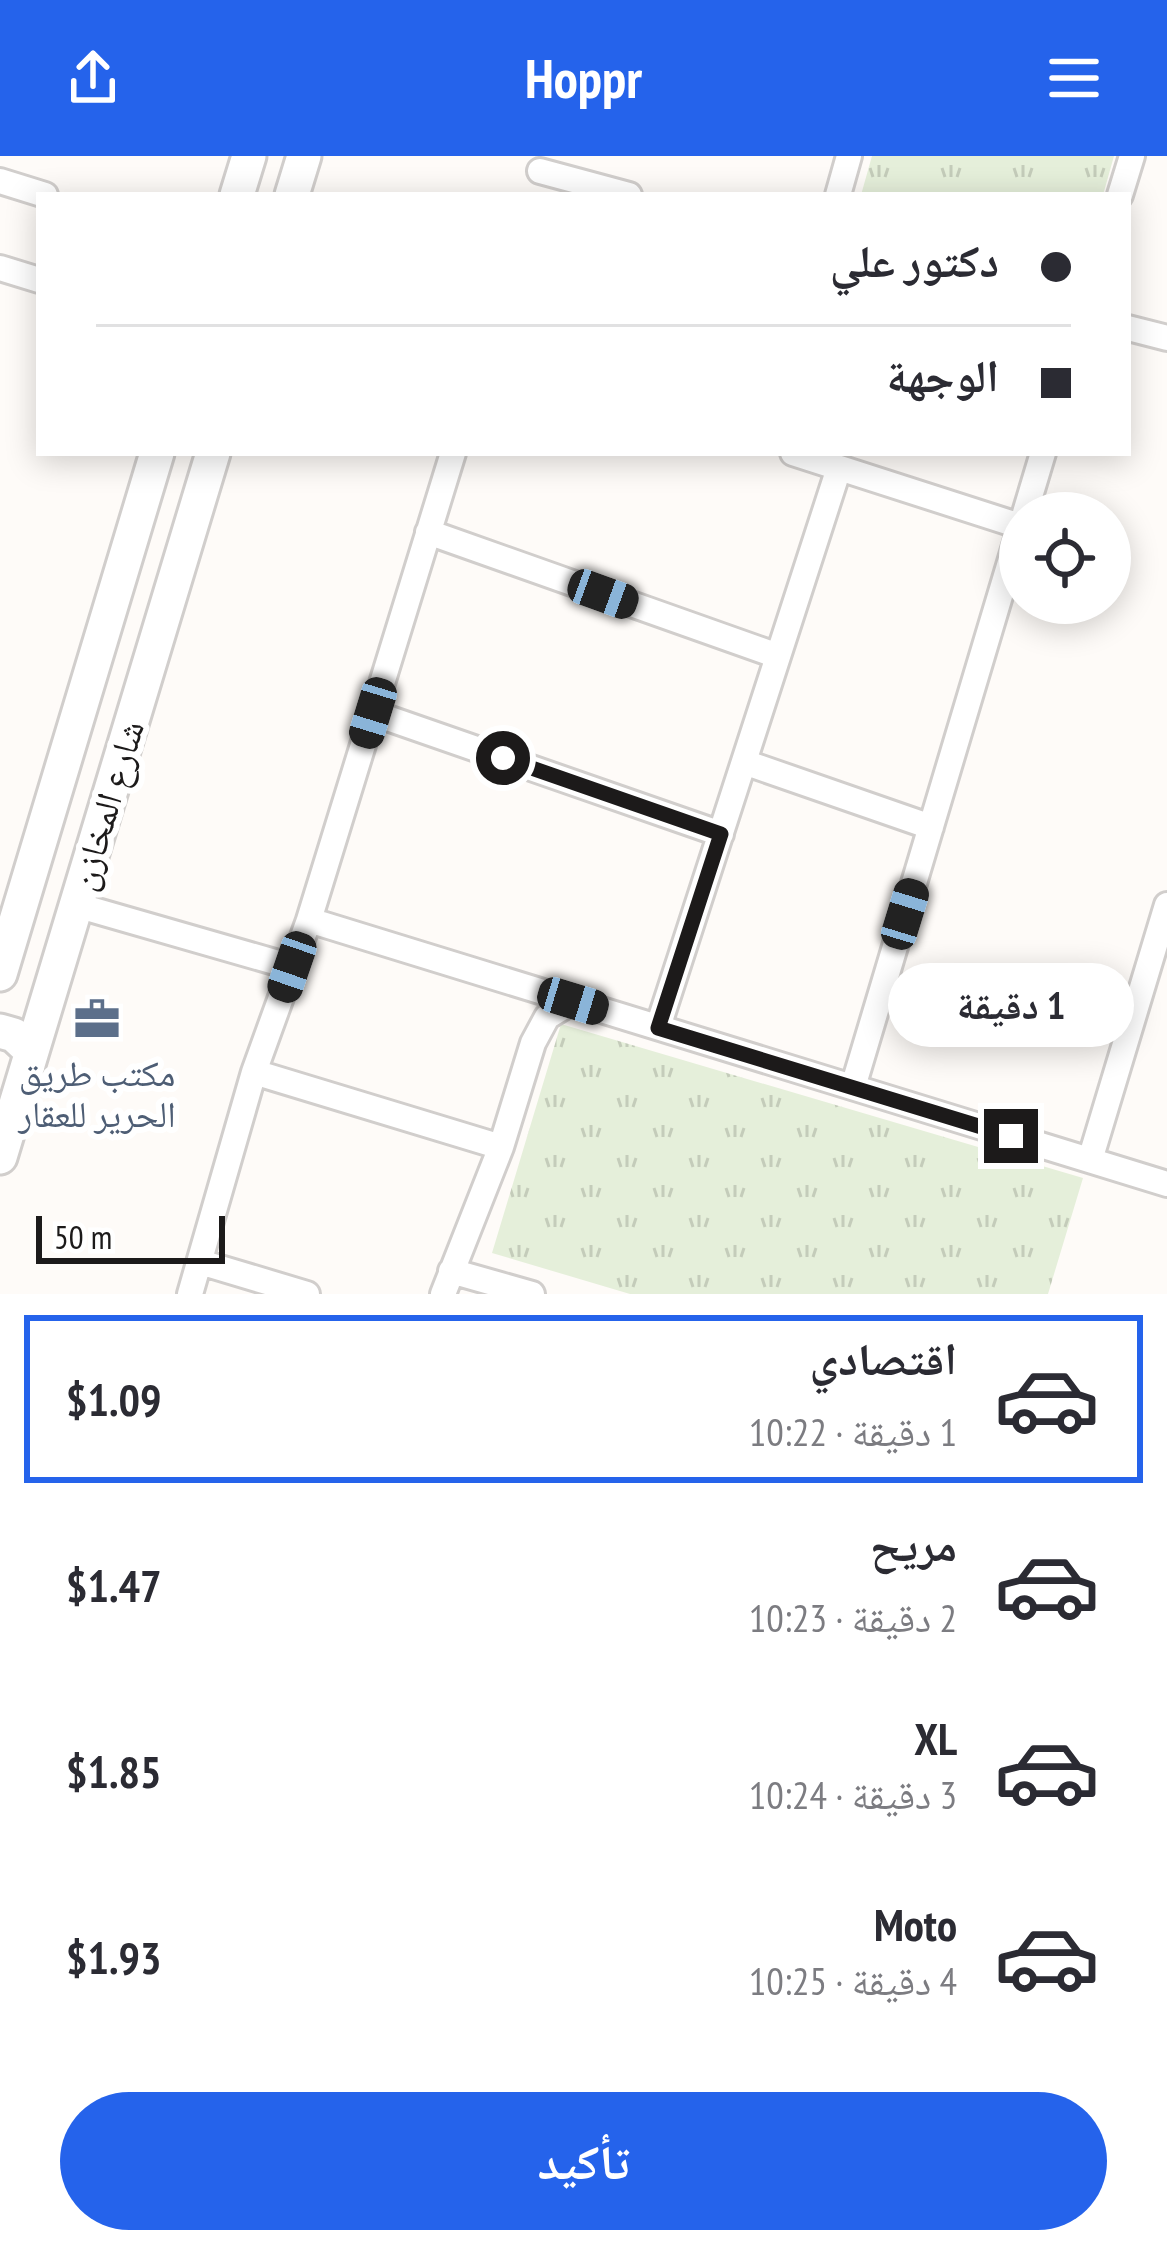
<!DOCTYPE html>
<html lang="ar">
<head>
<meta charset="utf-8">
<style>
  :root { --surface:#fff; --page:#f7f7f7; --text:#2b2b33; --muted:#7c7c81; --line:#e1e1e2; --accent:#2563eb }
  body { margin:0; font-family:"PT Sans Narrow","Noto Naskh Arabic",sans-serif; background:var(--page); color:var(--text); direction:rtl; height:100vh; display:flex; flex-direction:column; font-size:45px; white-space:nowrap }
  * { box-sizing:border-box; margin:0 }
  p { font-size:39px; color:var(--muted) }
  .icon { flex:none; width:66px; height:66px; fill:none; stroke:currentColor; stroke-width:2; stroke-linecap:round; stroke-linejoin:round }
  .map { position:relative; height:1138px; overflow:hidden; direction:ltr }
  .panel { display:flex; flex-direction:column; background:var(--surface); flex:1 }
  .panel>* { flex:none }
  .top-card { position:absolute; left:36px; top:36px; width:1095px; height:264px; border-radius:0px; box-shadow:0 6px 30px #0003; direction:rtl; display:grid; align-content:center; height:264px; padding:0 60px; background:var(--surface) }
  .buttons { position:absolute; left:999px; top:336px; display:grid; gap:24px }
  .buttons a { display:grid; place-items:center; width:132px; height:132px; border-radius:50%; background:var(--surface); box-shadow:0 6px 30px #0003; font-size:60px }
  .scale { position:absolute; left:36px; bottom:30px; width:189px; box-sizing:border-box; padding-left:12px; border:6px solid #1c1a1a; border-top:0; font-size:33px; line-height:42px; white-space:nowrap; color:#1c1a1a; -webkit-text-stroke:9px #fff; paint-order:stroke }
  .end { position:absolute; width:54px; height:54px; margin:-27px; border:15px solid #1c1a1a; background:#fff; box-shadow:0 0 0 6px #fff }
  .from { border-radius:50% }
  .bubble { position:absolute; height:84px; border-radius:42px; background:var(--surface); box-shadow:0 6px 30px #0003; font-size:39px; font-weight:800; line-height:84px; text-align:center; direction:rtl }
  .car { position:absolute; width:36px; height:72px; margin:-36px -18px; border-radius:15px; box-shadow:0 0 9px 3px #0007; background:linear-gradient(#222 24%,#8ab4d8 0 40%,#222 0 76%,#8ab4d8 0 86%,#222 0) }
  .top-card b { display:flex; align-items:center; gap:42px; height:114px; font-size:45px }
  .top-card b+b { border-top:3px solid var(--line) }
  .top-card i { width:30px; height:30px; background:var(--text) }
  ul { padding:21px 0 0; list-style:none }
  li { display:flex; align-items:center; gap:36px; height:168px; margin:0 24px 18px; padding:0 36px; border:6px solid transparent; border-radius:0px }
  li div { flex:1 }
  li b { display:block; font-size:45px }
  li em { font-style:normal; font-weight:800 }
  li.current { border-color:var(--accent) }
  li>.icon { width:108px; height:108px; stroke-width:1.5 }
  .primary-button { display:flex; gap:24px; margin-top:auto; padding:24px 60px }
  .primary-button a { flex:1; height:138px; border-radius:72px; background:var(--accent); color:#fff; font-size:48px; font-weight:800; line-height:138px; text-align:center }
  header { display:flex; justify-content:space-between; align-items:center; height:156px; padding:0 60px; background:var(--accent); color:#fff; font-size:54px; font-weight:800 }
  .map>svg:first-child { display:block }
  .grass { fill:url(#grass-tufts) }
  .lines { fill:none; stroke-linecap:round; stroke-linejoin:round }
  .street-casing { stroke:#d1cecc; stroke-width:30 }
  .secondary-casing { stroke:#d1cecc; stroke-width:39 }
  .street { stroke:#fff; stroke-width:24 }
  .secondary { stroke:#fff; stroke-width:33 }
  .route { stroke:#1c1a1a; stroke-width:15 }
  .labels { text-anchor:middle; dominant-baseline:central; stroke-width:12; stroke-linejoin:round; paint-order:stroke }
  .street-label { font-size:36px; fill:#1c1a1a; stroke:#fff }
  .service-label { font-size:36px; fill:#4e5e75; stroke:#fff }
</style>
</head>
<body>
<header><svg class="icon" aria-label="menu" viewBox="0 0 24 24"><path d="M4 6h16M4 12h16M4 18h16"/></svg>Hoppr<svg class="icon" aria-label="share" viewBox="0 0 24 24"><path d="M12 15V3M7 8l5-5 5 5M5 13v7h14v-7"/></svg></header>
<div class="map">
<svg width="1167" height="1138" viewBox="0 0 1167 1138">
  <defs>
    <pattern id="grass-tufts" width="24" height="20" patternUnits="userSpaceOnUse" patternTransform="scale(3)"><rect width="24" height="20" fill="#e5efda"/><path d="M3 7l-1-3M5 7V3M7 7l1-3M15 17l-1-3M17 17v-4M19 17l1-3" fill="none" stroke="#c4ccba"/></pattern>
  </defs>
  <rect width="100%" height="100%" fill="#fefbf8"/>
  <!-- grass -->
  <path class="grass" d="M872 0H1114L1103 39H861Z
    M561 868 1083 1022 1048 1138H630L492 1097Z"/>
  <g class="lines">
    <!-- street casing -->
    <g class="street-casing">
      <path id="street" d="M540 15 629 39
        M0 25 45 39
        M838 39 849 0
        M1120 39 1132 0
        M0 112 39 124
        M1128 172 1167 182
        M793 297 1020 370
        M1025 357 1043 297
        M428 376 778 500
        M373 557 721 678
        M744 606 931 671
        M76 749 292 811
        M309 764 1167 1028
        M658 871 839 312
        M254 916 501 991
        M853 931 1020 373
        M1090 1004 1167 749
        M200 1106 307 1138
        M451 1115 532 1138
        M190 1138 254 916 309 764 453 297
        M443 1138 501 991 533 887 547 861 573 845"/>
    </g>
    <!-- secondary casing -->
    <g class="secondary-casing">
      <path id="secondary" d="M237 39 249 0
        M292 39 304 0
        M0 818 157 297
        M0 875 14 879 31 895
        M0 1001 213 297"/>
    </g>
    <!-- street -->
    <use href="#street" class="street"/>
    <!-- secondary -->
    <use href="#secondary" class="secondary"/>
  </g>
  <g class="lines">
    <!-- route -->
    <path class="route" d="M503 602 721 678 658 872 1011 980"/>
  </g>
  <!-- icons -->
  <defs>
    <g id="office-bare" transform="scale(3.6)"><path d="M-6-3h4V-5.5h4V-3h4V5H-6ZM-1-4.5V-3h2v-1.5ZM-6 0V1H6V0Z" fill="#5c6f8a" stroke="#fff" stroke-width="2.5" paint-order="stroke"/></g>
  </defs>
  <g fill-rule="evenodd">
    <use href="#office-bare" x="97" y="863"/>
  </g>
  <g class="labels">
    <!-- street labels -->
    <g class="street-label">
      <text transform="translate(106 649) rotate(-73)">شارع المخازن</text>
    </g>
    <!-- service labels -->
    <g class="service-label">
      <text x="97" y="916">مكتب طريق<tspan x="97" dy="41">الحرير للعقار</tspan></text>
    </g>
  </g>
</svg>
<div class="buttons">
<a><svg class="icon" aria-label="locate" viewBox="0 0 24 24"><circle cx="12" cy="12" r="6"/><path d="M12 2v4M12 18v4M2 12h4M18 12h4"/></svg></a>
</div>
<div class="scale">50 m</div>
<i class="end from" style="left:503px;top:602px"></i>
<i class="end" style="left:1011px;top:980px"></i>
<div class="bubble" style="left:888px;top:807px;width:246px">1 دقيقة</div>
<i class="car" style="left:603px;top:438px;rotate:110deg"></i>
<i class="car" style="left:373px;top:557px;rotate:197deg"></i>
<i class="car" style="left:905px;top:758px;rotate:17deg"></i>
<i class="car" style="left:292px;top:811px;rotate:199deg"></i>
<i class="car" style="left:573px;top:845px;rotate:107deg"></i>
<div class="top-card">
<b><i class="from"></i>دكتور علي</b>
<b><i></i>الوجهة</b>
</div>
</div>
<section class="panel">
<ul>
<li class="current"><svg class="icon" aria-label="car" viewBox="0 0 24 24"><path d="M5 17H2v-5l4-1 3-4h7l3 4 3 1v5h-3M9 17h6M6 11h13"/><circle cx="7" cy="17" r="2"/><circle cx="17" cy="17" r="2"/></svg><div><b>اقتصادي</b><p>1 دقيقة · 10:22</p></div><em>$1.09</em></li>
<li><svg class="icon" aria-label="car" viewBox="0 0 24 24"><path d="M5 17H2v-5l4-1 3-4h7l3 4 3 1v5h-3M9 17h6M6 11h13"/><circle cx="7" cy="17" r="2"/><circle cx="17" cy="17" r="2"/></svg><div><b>مريح</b><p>2 دقيقة · 10:23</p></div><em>$1.47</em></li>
<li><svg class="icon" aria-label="car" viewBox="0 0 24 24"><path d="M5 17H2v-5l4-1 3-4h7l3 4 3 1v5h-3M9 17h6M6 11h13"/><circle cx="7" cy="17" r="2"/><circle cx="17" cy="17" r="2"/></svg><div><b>XL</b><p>3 دقيقة · 10:24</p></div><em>$1.85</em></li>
<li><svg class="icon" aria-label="car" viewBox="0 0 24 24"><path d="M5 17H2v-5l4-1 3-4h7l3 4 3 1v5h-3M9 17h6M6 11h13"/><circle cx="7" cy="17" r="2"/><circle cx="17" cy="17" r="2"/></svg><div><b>Moto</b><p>4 دقيقة · 10:25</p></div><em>$1.93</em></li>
</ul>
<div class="primary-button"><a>تأكيد</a></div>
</section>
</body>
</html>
